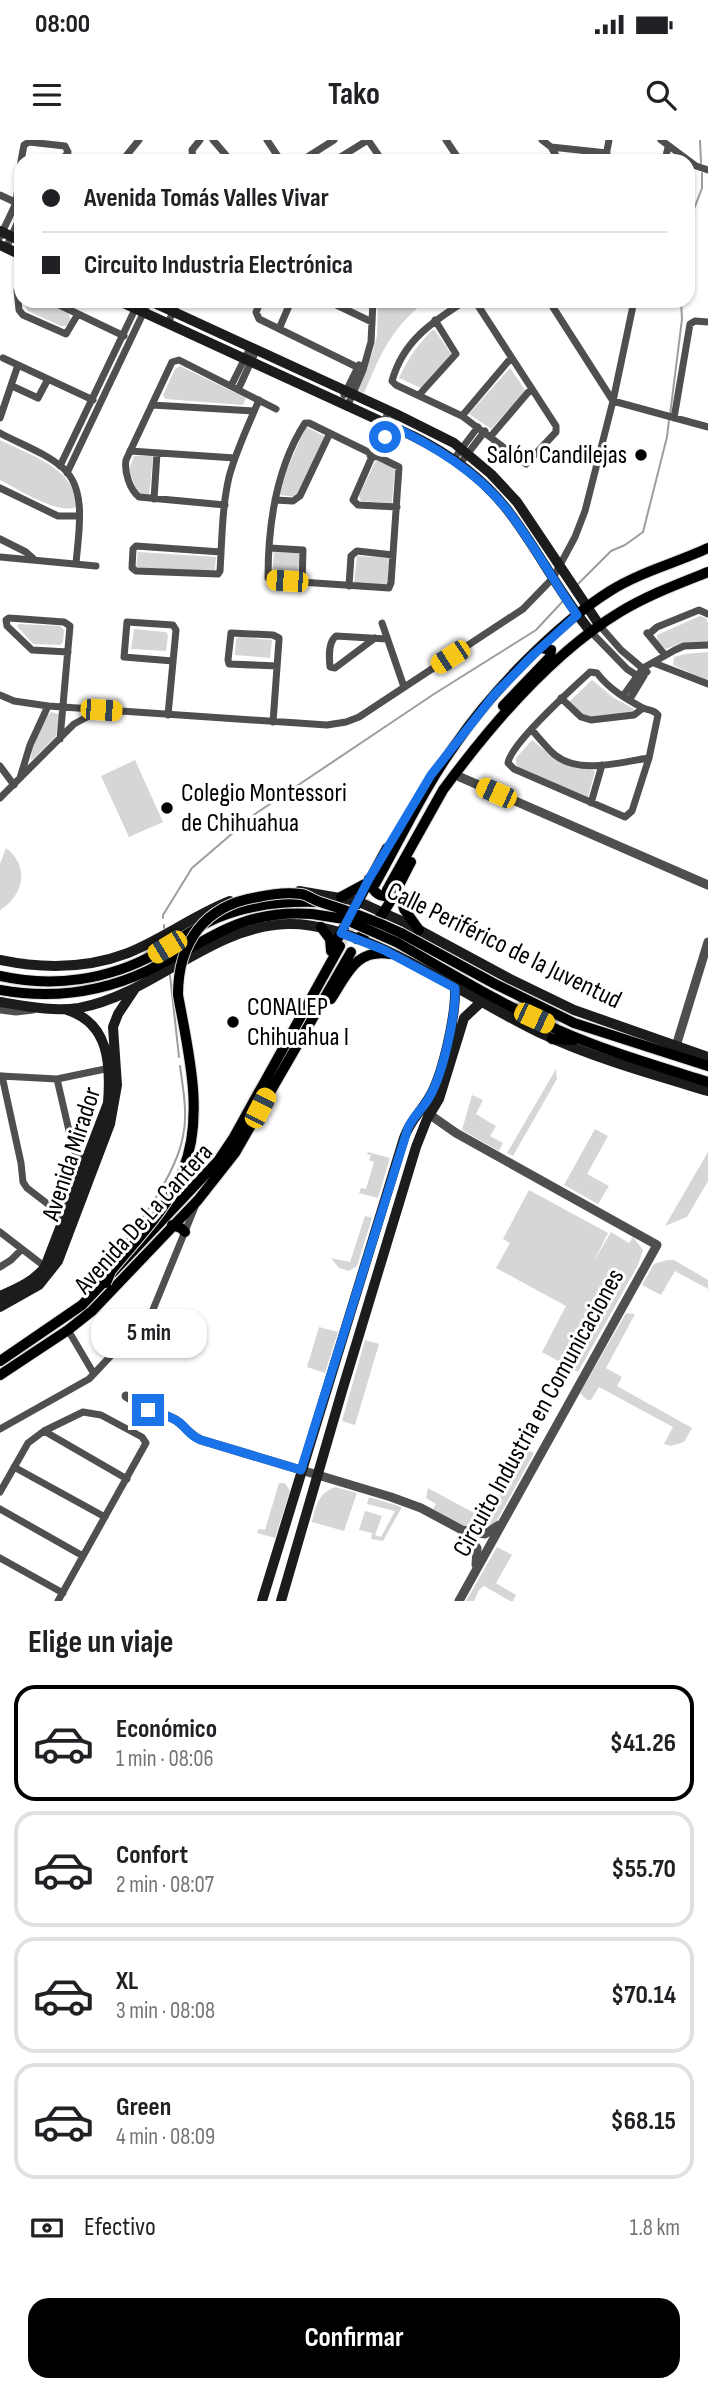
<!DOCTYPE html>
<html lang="es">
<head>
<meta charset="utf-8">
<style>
  :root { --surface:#fff; --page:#f6f6f6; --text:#202124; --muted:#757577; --line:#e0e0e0; --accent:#000 }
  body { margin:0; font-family:"Sofia Sans Condensed",sans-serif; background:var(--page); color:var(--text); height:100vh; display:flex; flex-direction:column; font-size:26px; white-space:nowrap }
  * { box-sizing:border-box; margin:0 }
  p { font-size:23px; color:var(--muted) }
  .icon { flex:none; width:38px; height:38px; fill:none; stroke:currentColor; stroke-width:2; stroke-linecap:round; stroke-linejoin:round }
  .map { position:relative; height:1461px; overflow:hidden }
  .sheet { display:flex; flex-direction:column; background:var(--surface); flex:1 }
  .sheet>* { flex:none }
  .banner { position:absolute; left:14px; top:14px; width:681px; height:154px; border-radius:21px; box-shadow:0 2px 5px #0004; display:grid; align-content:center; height:154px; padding:0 28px; background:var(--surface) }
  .end { position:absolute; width:32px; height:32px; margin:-16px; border:9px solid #1a73e8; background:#fff; box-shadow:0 0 0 4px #fff }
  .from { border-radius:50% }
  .bubble { position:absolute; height:49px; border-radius:21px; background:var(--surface); box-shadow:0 2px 5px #0004; font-size:23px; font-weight:700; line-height:49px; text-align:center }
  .car { position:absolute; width:21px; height:42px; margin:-21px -10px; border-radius:9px; box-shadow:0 0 5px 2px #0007; background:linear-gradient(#f5c518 24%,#345 0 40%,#f5c518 0 76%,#345 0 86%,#f5c518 0) }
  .banner b { display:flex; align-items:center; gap:24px; height:66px; font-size:26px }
  .banner b+b { border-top:2px solid var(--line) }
  .banner i { width:18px; height:18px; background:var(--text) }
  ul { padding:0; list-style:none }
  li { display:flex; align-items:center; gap:21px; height:116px; margin:0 14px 10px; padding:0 14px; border:4px solid var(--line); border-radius:21px }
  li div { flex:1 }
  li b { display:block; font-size:26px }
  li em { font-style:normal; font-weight:700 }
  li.selected { border-color:var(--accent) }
  li>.icon { width:63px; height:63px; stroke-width:1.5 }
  h2 { padding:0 28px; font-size:32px; line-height:84px }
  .pay { display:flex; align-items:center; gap:18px; height:77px; padding:0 28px; font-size:26px }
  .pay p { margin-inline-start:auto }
  .primary-button { display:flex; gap:14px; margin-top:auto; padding:14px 28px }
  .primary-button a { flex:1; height:80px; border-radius:21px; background:var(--accent); color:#fff; font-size:28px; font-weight:700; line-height:80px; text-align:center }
  .status { display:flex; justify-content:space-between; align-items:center; height:49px; padding:0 35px; background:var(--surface); direction:ltr }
  .status svg { height:19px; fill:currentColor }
  header { display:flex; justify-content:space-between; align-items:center; height:91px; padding:0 28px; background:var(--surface); font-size:32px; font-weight:700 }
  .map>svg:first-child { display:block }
  .green { fill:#d6d6d6 }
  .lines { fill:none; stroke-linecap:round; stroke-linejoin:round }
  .stream { stroke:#9d9d9d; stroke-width:2 }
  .primary-tunnel { stroke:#d9d9d9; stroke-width:10; stroke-dasharray:10 5; stroke-linecap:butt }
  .primary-casing { stroke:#dbdbdb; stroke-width:12 }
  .trunk-casing { stroke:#dbdbdb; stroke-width:12 }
  .minor { stroke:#4f4f4f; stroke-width:7 }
  .tertiary { stroke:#4f4f4f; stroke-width:9 }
  .secondary { stroke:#1c1c1c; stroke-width:10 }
  .primary { stroke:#000; stroke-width:10 }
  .trunk { stroke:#000; stroke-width:10 }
  .trunk-bridge-casing { stroke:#dbdbdb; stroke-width:12; stroke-linecap:butt }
  .trunk-bridge { stroke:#000; stroke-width:10 }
  .route { stroke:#1a73e8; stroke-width:9 }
  .poi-dot { fill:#000; stroke:#fff; stroke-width:2.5 }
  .labels { text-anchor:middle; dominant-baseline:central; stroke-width:6; stroke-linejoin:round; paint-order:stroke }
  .poi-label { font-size:26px; fill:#000; stroke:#fff; text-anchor:start }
  .street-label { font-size:26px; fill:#000; stroke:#fff }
</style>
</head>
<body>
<div class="status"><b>08:00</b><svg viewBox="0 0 49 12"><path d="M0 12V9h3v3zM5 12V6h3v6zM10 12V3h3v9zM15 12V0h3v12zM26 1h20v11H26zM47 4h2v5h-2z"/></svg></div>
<header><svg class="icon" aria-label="menu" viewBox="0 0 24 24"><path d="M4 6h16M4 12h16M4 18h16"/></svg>Tako<svg class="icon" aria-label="search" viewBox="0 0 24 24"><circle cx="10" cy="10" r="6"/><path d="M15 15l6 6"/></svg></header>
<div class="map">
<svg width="708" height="1461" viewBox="0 0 708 1461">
  <rect width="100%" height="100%" fill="#fff"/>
  <!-- green -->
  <path class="green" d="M22 161H45L68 172 71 180 66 186H61L28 171Z
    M378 161H419L422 164C389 192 381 214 364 253L357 250 372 214 377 196Z
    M434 189 452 215 421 248 399 238C408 219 418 203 434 189Z
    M180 226 246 258 243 265 165 259 163 255 175 229Z
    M510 228 526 251 491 289 469 274Z
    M306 287 326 297 297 357 280 355 287 329Z
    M0 300C29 315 77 328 76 367 58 375 18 349 0 340Z
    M134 316H153L149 356 138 354 129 330Z
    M376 320 395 328 392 363 361 361 359 356Z
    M138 412 216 417 215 430 212 433 136 428Z
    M274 412 300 413 297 438 272 437Z
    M357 416 389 418 388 445 354 443Z
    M700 476 706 478 708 483V502L679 504 666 509 658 502 657 495Z
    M19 484 60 486 64 490 63 502 60 505 33 504 17 486Z
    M134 489 166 492 168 495 166 511 131 509Z
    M239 497 272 500 270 518 235 515 236 499Z
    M708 512V541L673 525 674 517 685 514Z
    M592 540 614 558 634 569 633 573 584 578 569 562Z
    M51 572 59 574 56 596 31 621C32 604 38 583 51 572Z
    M532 600 553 617 595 631 588 657 519 629 516 624V618Z
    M135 620 163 682 129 697 101 636Z
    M6 708C30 726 24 755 0 770V724Z
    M556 929 557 939 513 1016 507 1013Z
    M472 955 483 960 476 974 496 986 490 996 503 1003 499 1011 462 990Z
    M595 989 608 996 587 1034 609 1046 598 1064 564 1045Z
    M368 1012 390 1018 378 1058 359 1053 361 1048 366 1049 374 1022 369 1020 371 1015 367 1014Z
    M708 1012V1041L687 1077 665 1086Z
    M529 1050 608 1093 593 1123 611 1092 629 1103 633 1097 643 1110 638 1125 578 1232 542 1212 566 1166 496 1128 510 1103 503 1099Z
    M365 1076 372 1078 357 1126 349 1131 339 1128 331 1118 350 1122Z
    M667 1120H674L708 1140V1149L675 1131 661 1155 642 1145 654 1124Z
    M626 1173 635 1174 606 1228 622 1237 617 1246 692 1288 684 1302 671 1306 664 1304 673 1287 599 1247 591 1260H587L580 1253Z
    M319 1187 338 1192 325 1233 307 1227Z
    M365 1200 379 1204 355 1285 342 1281Z
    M515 1303 534 1313 495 1384 486 1391C466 1390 450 1378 433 1369L436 1364 426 1358 428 1348 476 1374 489 1351 498 1356 520 1315 512 1310Z
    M279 1343H285L290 1351 275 1398 257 1393 258 1389 265 1390Z
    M335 1347 357 1353 344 1391 312 1382C316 1365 318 1354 335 1347Z
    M369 1357 402 1367 383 1401 371 1399 372 1393 359 1390 365 1371 382 1376 375 1395 381 1397 395 1371 367 1364Z
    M497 1407 512 1415 496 1443 516 1455 513 1461H510L484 1446 479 1450 474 1461H466Z"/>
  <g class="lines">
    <!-- stream -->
    <path class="stream" d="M700 0 701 23
      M688 85 702 48V33
      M670 275 682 179 681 161
      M577 445 611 411 625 405 643 392 667 297 669 280
      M163 778V775L192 728 255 674 434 554 536 490 564 460
      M164 785V788
      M170 835 179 917
      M83 1157C114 1114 174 1047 183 996 188 973 183 949 180 926"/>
    <!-- primary-tunnel -->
    <path class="primary-tunnel" d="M340 806 375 744"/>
    <!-- primary casing -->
    <g class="primary-casing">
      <path id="primary" d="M503 566 550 517 551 510 542 508
        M369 739C372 752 381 761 394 753
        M375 744C401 698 424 648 455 605 491 552 556 485 610 451 640 432 676 423 708 408
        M398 747 404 769 419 790
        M387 750 443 650C490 586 552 513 620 472 648 455 678 444 708 432
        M341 757 365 744
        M321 787 330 799 331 810
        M357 799C384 782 396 750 411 722
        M331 811 387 708
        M331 859C348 833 356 808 391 814
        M172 1085 181 1088 185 1092
        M0 1221 82 1165 218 1021 234 997 340 806
        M0 1235 68 1190 92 1171 198 1060 235 1013 351 812"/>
    </g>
    <!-- trunk casing -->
    <g class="trunk-casing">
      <path id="trunk" d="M401 793 495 844 574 883 708 926
        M396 802C449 832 501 864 556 889 605 911 657 926 708 942
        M0 836C53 848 109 840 157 813 177 801 196 787 217 778 250 764 283 761 318 762
        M0 850C51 859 100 853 147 831 208 802 238 769 312 774
        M552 899 574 900"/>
    </g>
    <!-- minor -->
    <path class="minor" d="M213 0 231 21
      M267 0 281 21
      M368 0 379 16
      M446 0 460 21
      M542 0 551 7 559 21
      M661 0 696 26 708 30
      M551 7 607 13
      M21 21 24 5 29 2 65 6 68 12 62 21
      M122 21 139 0
      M193 21 192 10 200 0
      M301 21 334 0
      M334 21 368 0
      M605 21 609 0
      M665 21 668 7
      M0 55 21 65
      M0 97 16 63 21 22
      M6 108 21 75
      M21 147 17 150 19 170 23 175 66 194 78 174
      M51 161 124 196
      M261 161 256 172 259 179 363 230
      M328 161 372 182
      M465 161C432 182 403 201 392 241L396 245 462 276 526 324 556 292V286L475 161
      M549 161 613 261 708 287
      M168 183 178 161
      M279 189 291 161
      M3 218 93 260
      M12 246 38 258 48 239
      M231 246 250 208
      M238 250 256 211
      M344 255 359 225
      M419 255 456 214 435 180
      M152 265 254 271
      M347 267 363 230 371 202 373 161
      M396 274 376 315 371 319 353 360 358 365 397 367
      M462 276 511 218
      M0 278 18 225
      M674 278 690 184 695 181 708 182
      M305 283H309L399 327 391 443 389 448 271 440 268 438C268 385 276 328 305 283Z
      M0 293C20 304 46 313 63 328 88 350 78 395 76 424
      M491 296 531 249
      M130 311 235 318
      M370 315 389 270
      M453 320 478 287
      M459 325 485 291
      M60 326 139 161
      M67 333 149 161
      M0 348 58 376H79
      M154 359 157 313
      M275 360 293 361 300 356 330 293
      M225 365 139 357C130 350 124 332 126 320L172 222 179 220 276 269
      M0 399 26 412 35 420
      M270 408 303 410 302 442
      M221 412 136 406 133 409 132 428 136 431 218 434 220 431C222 400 222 367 229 337 236 311 248 286 259 260
      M0 417 96 426
      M349 446 351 416 357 411 393 415
      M382 483 404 547
      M600 486 621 510 647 532
      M591 492 627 529 642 539
      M647 493 665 515
      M649 494 657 487 699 470 708 474
      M375 498 335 528 330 527C329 517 328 502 336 496L387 499
      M654 523 708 544
      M590 532 597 533C609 549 626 559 643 568 650 571 653 569 658 575L649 618 632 671 625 677 514 629 508 623C511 603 573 548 590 532Z
      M0 555 14 561 48 566 327 585 346 582 359 577 523 469 553 438 575 397 585 371 613 261 634 161
      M623 556 643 528 675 510 684 506 708 505
      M561 558 581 577 591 580 634 575 643 568
      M630 559 644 536
      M168 575 176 490 173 485 127 482 124 517 173 521
      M273 582 279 500V498L273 495 231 493 228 520 229 524 277 526
      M532 590C539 598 547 608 555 615 580 635 620 622 649 618
      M60 599 70 486 64 482 9 478 6 480 7 486 32 510 68 512
      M0 626 14 645
      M20 638 30 605 48 566
      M0 658 74 584 98 571
      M591 663 602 625
      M1 936 57 939 110 928
      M2 936 21 1023 23 1042 27 1048 66 1078
      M57 939 73 1008 76 1014 87 1022
      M0 1092 48 1129
      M0 1127 11 1120 22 1109
      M68 1190 94 1234
      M0 1289 89 1239 152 1172 195 1067
      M44 1291 127 1339
      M14 1327 105 1377
      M0 1352 28 1303 44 1291 83 1272 101 1275 142 1297 146 1303 58 1461
      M0 1369 83 1416
      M0 1418 63 1453"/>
    <!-- tertiary -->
    <path class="tertiary" d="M460 637 708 745
      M0 869 16 871 33 869
      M676 906 708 802
      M426 972 456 993 657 1105 459 1461
      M126 1256C142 1267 158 1271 174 1279 185 1285 189 1295 201 1300L391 1357 421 1368 462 1390 485 1394 499 1385
      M464 1392 477 1408 476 1425"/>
    <!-- secondary -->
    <path class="secondary" d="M0 91 21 101
      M0 105 21 115
      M119 161 413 296C449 314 485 340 509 372 539 411 560 455 591 492
      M150 161 396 274 454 303 491 334 517 362 600 486
      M299 751 357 761 406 783 510 839 574 870 708 917
      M0 820C43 829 86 829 128 813 163 799 194 775 230 761
      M0 862C25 866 53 872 79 868 154 854 210 786 288 784 365 782 468 859 538 892 593 918 651 934 708 951
      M0 1156C18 1148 33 1142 45 1127L108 963C111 924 109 883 67 870
      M0 1167 39 1145 58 1121 110 984 117 945 113 887 118 874 134 850
      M262 1461 404 998C410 980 421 972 430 956 443 933 456 875 455 848
      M281 1461 342 1251 416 1007 427 979 439 959 464 878 480 863"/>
    <!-- primary -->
    <use href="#primary" class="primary"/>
    <!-- trunk -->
    <use href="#trunk" class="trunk"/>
    <!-- trunk-bridge casing -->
    <g class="trunk-bridge-casing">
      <path id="trunk-bridge" d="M312 774 344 779 396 802
        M106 1143 111 1131C137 1099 168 1069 183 1030 205 976 188 910 178 855 178 802 205 765 258 757 272 754 287 752 301 754 308 755 313 760 320 762 349 771 374 780 401 793"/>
    </g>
    <!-- trunk-bridge -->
    <use href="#trunk-bridge" class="trunk-bridge"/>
  </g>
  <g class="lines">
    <!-- route -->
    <path class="route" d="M148 1270C158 1273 172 1276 180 1283 188 1290 190 1296 201 1300L301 1330 408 988C413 976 424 968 430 956 443 933 456 875 455 848L384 810 341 793 369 739 431 635 494 555 533 515 577 475C553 441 534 404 508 371 478 332 434 306 390 285L385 297"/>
  </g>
  <!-- markers -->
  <g class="poi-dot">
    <circle cx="641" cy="315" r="7"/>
    <circle cx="167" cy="668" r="7"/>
    <circle cx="233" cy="882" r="7"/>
  </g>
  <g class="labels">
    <!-- poi labels -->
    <g class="poi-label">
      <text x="627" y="315" text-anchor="end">Salón Candilejas</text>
      <text x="181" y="653">Colegio Montessori<tspan x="181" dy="30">de Chihuahua</tspan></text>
      <text x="247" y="867">CONALEP<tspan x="247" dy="30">Chihuahua I</tspan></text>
    </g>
    <!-- street labels -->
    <g class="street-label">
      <text transform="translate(504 806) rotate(26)">Calle Periférico de la Juventud</text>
      <text transform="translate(72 1014) rotate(-72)">Avenida Mirador</text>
      <text transform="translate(144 1079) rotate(-48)">Avenida De La Cantera</text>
      <text transform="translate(539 1273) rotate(-61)">Circuito Industria en Comunicaciones</text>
    </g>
  </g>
</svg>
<i class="end from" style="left:385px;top:297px"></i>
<i class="end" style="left:148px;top:1270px"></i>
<div class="bubble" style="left:91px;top:1169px;width:116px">5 min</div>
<i class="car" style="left:287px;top:441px;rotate:274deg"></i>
<i class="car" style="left:450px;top:517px;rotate:237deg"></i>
<i class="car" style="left:101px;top:570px;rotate:94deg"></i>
<i class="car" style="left:496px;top:653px;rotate:294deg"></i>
<i class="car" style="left:167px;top:807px;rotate:239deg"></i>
<i class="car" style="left:534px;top:878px;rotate:115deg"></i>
<i class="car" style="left:260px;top:968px;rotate:27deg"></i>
<div class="banner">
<b><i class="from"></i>Avenida Tomás Valles Vivar</b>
<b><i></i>Circuito Industria Electrónica</b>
</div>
</div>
<section class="sheet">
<h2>Elige un viaje</h2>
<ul>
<li class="selected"><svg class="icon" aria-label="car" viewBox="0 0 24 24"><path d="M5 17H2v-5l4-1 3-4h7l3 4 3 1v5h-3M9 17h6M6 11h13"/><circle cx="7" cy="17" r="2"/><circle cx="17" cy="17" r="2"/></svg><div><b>Económico</b><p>1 min · 08:06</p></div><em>$41.26</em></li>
<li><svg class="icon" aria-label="car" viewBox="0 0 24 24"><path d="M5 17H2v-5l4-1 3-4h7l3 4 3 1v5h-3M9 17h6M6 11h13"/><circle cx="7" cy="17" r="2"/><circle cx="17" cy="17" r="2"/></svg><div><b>Confort</b><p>2 min · 08:07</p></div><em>$55.70</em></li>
<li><svg class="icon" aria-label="car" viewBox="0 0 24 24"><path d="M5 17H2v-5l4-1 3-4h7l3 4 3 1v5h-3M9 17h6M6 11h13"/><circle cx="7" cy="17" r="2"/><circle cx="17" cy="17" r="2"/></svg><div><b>XL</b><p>3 min · 08:08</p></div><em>$70.14</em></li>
<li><svg class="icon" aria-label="car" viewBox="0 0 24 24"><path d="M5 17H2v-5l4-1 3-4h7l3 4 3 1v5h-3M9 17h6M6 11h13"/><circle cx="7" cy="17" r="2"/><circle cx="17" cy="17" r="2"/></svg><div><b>Green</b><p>4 min · 08:09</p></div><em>$68.15</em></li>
</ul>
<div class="pay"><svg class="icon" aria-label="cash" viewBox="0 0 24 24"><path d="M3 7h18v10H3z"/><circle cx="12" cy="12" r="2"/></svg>Efectivo<p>1.8 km</p></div>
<div class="primary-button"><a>Confirmar</a></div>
</section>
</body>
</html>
